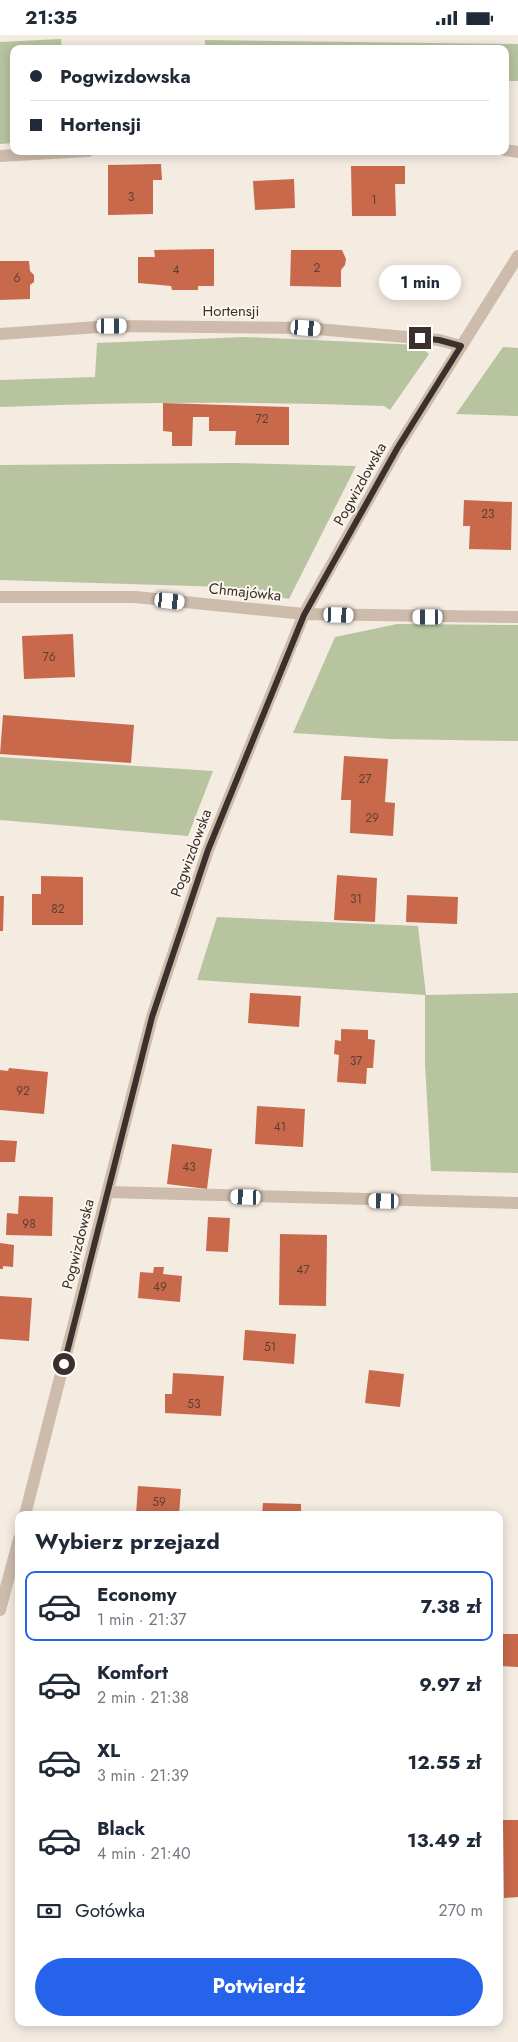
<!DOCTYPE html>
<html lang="pl">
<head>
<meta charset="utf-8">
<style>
  :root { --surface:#fff; --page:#f6f6f7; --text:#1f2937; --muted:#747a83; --line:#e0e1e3; --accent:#2563eb }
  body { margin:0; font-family:Jost,sans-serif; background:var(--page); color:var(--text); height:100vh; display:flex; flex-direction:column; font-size:19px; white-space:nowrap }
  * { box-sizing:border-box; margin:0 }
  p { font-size:16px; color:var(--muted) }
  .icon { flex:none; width:28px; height:28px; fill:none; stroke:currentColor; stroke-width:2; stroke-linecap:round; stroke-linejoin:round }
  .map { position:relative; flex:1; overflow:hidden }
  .drawer { position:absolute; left:15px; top:1476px; width:488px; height:515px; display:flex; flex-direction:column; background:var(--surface); border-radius:10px; box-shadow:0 2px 12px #0003 }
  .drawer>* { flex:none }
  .guide { position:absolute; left:10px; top:10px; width:499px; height:110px; border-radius:10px; box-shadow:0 2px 12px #0003; display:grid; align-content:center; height:110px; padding:0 20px; background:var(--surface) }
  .end { position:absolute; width:22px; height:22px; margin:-11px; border:6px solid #3b302b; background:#fff; box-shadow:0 0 0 2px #fff }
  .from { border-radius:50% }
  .bubble { position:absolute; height:35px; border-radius:18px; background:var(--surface); box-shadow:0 2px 12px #0003; font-size:16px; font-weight:700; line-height:35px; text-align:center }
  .car { position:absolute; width:15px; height:30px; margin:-15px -8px; border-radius:6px; box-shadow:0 0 4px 1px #0007; background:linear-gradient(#fff 24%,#345 0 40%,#fff 0 76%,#345 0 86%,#fff 0) }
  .guide b { display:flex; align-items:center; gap:18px; height:48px; font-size:19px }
  .guide b+b { border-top:1px solid var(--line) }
  .guide i { width:12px; height:12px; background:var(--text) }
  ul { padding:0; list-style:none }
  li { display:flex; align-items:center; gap:15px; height:70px; margin:0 10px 8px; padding:0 10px; border:2px solid transparent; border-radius:10px }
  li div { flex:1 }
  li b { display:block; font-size:19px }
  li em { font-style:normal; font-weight:700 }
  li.current { border-color:var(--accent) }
  li>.icon { width:45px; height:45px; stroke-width:1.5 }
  h2 { padding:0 20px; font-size:22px; line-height:60px }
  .pay { display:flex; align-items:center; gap:12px; height:55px; padding:0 20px; font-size:19px }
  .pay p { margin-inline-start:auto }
  .primary-button { display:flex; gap:10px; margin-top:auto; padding:10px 20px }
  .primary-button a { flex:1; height:58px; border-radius:30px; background:var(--accent); color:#fff; font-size:20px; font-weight:700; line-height:58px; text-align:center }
  .status { display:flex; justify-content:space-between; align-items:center; height:35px; padding:0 25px; background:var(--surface); direction:ltr }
  .status svg { height:14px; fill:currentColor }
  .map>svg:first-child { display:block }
  .green { fill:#b8c4a0 }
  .building { fill:#c8694b }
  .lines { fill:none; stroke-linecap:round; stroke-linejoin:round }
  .lane { stroke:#cdbbac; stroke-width:12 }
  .street { stroke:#cdbbac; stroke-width:12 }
  .route { stroke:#3b302b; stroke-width:6 }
  .labels { text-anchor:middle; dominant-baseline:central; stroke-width:4; stroke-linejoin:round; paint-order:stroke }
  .number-label { font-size:12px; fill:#5e3e33 }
  .street-label { font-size:15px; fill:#3b302b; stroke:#fbf5ee }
</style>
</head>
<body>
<div class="status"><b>21:35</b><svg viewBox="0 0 49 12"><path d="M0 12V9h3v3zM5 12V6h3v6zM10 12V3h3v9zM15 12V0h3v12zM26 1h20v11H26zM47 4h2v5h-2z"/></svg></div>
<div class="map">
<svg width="518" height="2007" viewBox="0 0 518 2007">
  <rect width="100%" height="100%" fill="#f4ebe1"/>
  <!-- green -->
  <path class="green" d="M61 4 62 14H14V108L0 109V7Z
    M205 5 518 9V46H505V14H205Z
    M246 302 419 310 429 319 390 375 384 371C256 366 128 367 0 372V345L95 342 97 308Z
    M503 312 518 313V381L456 379Z
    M234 428 356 431 289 564 225 552 0 545V430Z
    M397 589 518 590V706L389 704 293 698 335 602Z
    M0 722 213 736 188 801 0 785Z
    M217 882 418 891 426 960 518 958V1138L431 1136 425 1028V960L197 945Z"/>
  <!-- building -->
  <path class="building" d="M161 129 162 145H153V179L108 180V130Z
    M351 131H405V149H395L396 181H352Z
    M294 144 295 173 255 175 253 146Z
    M214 214V251H198V255H172L171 251 138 248V222H155L154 215Z
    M291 215H342L346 224 345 230 341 235V252L290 251Z
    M0 226H29L30 236 34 240V247L30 250V264L0 265Z
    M163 368 289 372V410H235L236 396H209V382H193L192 411H172V397L163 396Z
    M464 465 512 467 511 515 469 514 470 491H463Z
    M73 599 75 642 24 644 22 601Z
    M3 680 134 690 131 728 0 719Z
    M344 721 388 724 385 767 395 768 393 801 350 798 351 765H341Z
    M337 840 377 843 375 887 334 885Z
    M41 841 83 842V890H32V859H41Z
    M407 860 458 862 457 889 406 887Z
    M0 861H4L3 896H0Z
    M250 958 301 961 299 992 248 988Z
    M341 994 368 995V1004L375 1005 373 1033H367L366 1049 337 1047 339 1020 334 1019 335 1005 341 1006Z
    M9 1033 48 1037 44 1079 0 1075V1035L8 1036Z
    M257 1071 305 1074 303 1112 255 1109Z
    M0 1105 17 1106 15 1127H0Z
    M172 1109 212 1114 207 1154 167 1149Z
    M19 1161 53 1162 52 1201 6 1200 7 1178 18 1179Z
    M208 1182 230 1183 228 1217 206 1216Z
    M280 1199 327 1200 326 1271 279 1270Z
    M0 1208 14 1210 13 1232 3 1231V1234H0Z
    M154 1232H164L163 1239 182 1241 180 1267 138 1263 140 1237 153 1238Z
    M0 1261 32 1263 29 1306 0 1304Z
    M245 1295 296 1299 294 1329 243 1325Z
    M369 1335 404 1339 400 1372 365 1368Z
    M173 1338 224 1341 221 1381 165 1378V1359H172Z
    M138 1451 181 1454 179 1480H136Z
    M263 1468 301 1469V1480H262Z
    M499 1599H518V1632L499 1631Z
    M503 1785H518V1862L504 1863Z"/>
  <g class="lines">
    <!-- lane -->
    <path class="lane" d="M108 1157 518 1168"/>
    <!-- street -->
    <path class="street" d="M505 115 518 117
      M0 121 88 116
      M0 299 112 291 306 293 439 305 461 311
      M0 562H135L304 579 518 582
      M25 1480 152 982 208 815 304 579 398 412 518 221
      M0 1575 19 1504"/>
  </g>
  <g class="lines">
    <!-- route -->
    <path class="route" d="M64 1329 152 982 208 815 304 580 398 412 461 311 439 305 420 303"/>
  </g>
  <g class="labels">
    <!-- number labels -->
    <g class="number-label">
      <text x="131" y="162">3</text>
      <text x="374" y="165">1</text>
      <text x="317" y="233">2</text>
      <text x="176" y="235">4</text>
      <text x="17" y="243">6</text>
      <text x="262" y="384">72</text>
      <text x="488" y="479">23</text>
      <text x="49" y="622">76</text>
      <text x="365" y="744">27</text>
      <text x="372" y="783">29</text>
      <text x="356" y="864">31</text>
      <text x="58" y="874">82</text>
      <text x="356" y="1026">37</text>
      <text x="23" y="1056">92</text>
      <text x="280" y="1092">41</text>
      <text x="189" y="1132">43</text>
      <text x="29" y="1189">98</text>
      <text x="303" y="1235">47</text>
      <text x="160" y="1252">49</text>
      <text x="270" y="1312">51</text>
      <text x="194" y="1369">53</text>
      <text x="159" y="1467">59</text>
    </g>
    <!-- street labels -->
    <g class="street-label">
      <text x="231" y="276">Hortensji</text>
      <text transform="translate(360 449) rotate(-61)">Pogwizdowska</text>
      <text transform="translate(245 557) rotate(6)">Chmajówka</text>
      <text transform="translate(191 818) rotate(-70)">Pogwizdowska</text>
      <text transform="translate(78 1209) rotate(-76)">Pogwizdowska</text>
    </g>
  </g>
</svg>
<i class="end from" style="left:64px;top:1329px"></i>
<i class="end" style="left:420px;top:303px"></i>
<div class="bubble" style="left:379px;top:230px;width:82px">1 min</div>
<i class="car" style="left:112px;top:291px;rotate:90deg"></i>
<i class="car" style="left:306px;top:293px;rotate:95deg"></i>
<i class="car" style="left:170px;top:566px;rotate:96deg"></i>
<i class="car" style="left:339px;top:580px;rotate:92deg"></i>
<i class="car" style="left:428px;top:582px;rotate:270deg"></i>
<i class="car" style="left:246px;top:1162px;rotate:272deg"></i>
<i class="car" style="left:384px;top:1166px;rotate:271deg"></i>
<div class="guide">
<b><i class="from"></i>Pogwizdowska</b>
<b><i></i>Hortensji</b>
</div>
<section class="drawer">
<h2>Wybierz przejazd</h2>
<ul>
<li class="current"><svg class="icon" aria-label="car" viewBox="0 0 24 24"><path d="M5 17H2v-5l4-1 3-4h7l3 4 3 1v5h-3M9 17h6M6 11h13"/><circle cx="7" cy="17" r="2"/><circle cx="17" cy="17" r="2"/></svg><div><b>Economy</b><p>1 min · 21:37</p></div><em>7.38 zł</em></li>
<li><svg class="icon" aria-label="car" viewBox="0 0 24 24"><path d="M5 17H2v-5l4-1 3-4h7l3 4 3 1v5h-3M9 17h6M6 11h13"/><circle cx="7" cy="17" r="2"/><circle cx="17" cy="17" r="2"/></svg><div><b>Komfort</b><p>2 min · 21:38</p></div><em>9.97 zł</em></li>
<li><svg class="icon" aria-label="car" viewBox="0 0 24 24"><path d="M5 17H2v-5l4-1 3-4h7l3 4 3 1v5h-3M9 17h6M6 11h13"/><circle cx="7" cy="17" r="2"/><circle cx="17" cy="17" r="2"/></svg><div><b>XL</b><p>3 min · 21:39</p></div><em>12.55 zł</em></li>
<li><svg class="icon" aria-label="car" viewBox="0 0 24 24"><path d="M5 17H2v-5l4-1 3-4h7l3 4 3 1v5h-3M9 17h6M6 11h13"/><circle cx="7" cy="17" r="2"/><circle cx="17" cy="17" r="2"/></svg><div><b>Black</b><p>4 min · 21:40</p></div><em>13.49 zł</em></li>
</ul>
<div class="pay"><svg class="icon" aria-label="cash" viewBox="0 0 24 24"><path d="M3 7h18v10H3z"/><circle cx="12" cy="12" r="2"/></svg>Gotówka<p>270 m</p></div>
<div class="primary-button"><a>Potwierdź</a></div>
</section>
</div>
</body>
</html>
